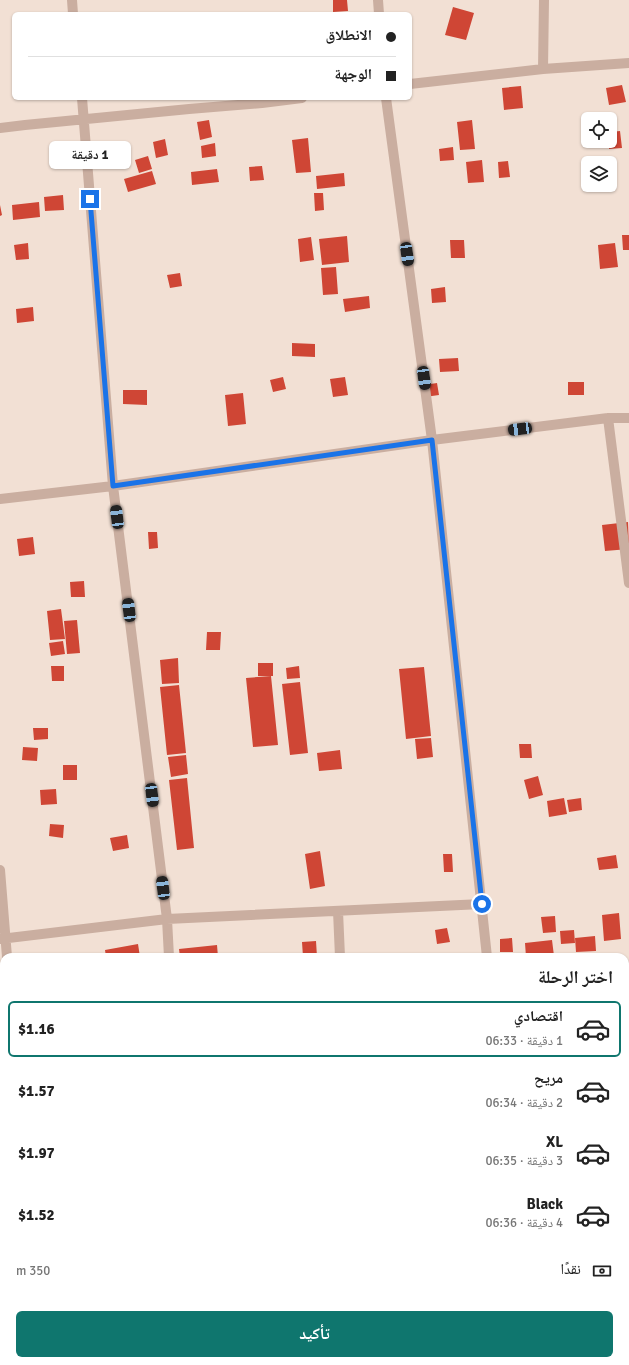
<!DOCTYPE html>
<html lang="ar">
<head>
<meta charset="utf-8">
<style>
  :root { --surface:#fff; --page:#f6f6f6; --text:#222; --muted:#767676; --line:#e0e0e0; --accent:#0f766e }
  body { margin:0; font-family:Signika,"Noto Naskh Arabic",sans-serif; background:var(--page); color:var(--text); direction:rtl; height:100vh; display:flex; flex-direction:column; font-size:15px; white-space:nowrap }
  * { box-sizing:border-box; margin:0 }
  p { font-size:13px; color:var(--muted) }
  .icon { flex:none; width:22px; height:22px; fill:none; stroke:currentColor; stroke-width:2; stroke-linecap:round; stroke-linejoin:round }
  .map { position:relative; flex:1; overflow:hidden; direction:ltr }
  .side { position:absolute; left:0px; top:953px; width:629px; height:412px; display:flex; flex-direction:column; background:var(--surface); border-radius:12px 12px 0 0; box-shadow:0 1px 3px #0004; direction:rtl }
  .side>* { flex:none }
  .banner { position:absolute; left:12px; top:12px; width:400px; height:88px; border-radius:6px; box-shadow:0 1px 3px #0004; direction:rtl; display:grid; align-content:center; height:88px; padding:0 16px; background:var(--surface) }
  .controls { position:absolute; left:581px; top:112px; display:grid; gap:8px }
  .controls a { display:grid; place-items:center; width:36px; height:36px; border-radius:6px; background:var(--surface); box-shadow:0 1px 3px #0004; font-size:20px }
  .end { position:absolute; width:18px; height:18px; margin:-9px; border:5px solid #1a73e8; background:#fff; box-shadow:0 0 0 2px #fff }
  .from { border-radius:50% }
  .bubble { position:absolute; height:28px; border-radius:6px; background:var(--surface); box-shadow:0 1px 3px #0004; font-size:13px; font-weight:800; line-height:28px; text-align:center; direction:rtl }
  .car { position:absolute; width:12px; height:24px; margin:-12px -6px; border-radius:5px; box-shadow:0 0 3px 1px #0007; background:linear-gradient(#222 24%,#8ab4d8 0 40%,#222 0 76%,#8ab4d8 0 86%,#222 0) }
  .banner b { display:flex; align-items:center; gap:14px; height:38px; font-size:15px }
  .banner b+b { border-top:1px solid var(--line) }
  .banner i { width:10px; height:10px; background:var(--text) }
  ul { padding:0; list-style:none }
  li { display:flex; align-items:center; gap:12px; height:56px; margin:0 8px 6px; padding:0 8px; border:2px solid transparent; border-radius:6px }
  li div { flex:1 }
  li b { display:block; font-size:15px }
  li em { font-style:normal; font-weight:800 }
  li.current { border-color:var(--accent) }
  li>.icon { width:36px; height:36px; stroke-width:1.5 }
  h2 { padding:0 16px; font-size:18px; line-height:48px }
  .pay { display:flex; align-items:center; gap:10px; height:44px; padding:0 16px; font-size:15px }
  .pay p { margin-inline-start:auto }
  .cta { display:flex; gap:8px; margin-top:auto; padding:8px 16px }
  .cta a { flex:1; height:46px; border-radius:6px; background:var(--accent); color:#fff; font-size:16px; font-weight:800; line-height:46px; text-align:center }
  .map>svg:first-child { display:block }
  .building { fill:#cf4635 }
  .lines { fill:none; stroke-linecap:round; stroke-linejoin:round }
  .street { stroke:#caaea0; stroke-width:10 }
  .route { stroke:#1a73e8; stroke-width:5 }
</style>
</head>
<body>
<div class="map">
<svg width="629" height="1365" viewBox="0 0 629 1365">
  <rect width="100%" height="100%" fill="#f2e0d4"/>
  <!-- building -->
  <path class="building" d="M333 0H347L348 11 333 12Z
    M453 7 474 13 466 40 445 35Z
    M622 85 626 102 609 105 606 88Z
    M521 86 523 108 504 110 502 88Z
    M603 112 604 119H588L587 113Z
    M209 120 212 137 200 140 197 122Z
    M472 120 475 149 460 150 457 122Z
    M620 131 622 148 609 149 610 132Z
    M308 138 311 172 296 173 292 140Z
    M165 139 168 155 156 158 153 142Z
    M215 143 216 156 202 158 201 146Z
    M453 147 454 160 440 161 439 149Z
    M148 156 152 169 139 173 135 160Z
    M482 160 484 182 468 183 466 162Z
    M508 161 510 177 499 178 498 162Z
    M262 166 264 180 250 181 249 167Z
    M217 169 219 182 192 185 191 172Z
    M152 171 156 184 128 192 124 179Z
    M344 173 345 186 317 189 316 176Z
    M314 193H323L324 210 315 211Z
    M63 195 64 210 45 211 44 197Z
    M39 202 40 217 13 220 12 205Z
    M0 205 2 215 0 216Z
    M622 235H629V250H623Z
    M347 236 349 262 322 265 319 239Z
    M311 237 314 260 300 262 298 239Z
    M450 240H464L465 258H451Z
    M28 243 29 259 16 260 14 245Z
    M615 243 618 267 600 269 598 245Z
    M336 267 338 294 323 295 321 268Z
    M180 273 182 286 170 288 167 275Z
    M445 287 446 302 432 303 431 289Z
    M369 296 370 308 345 312 343 299Z
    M33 307 34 321 17 323 16 309Z
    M292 343 315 344V357L292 356Z
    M458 358 459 371 440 372 439 359Z
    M283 377 286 389 273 392 270 380Z
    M345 377 348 395 333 397 330 379Z
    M568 382H584V395H568Z
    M437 383 439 395 425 397 424 385Z
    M123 390H147V405L123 404Z
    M243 393 246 424 228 426 225 395Z
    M628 522 629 549 605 551 602 525Z
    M148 532H157L158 548 149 549Z
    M33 537 35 554 19 556 17 539Z
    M84 581 85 597H71L70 582Z
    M61 609 65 639 50 640 47 611Z
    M77 620 80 653 67 654 64 621Z
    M207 632H221L220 650H206Z
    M63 641 65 654 51 656 49 643Z
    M178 658 179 683 162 684 160 660Z
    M258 663H273V676H258Z
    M51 666H64V681H52Z
    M299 666 300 678 287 679 286 668Z
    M424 667 431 736 406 739 399 669Z
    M271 676 278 745 253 747 246 678Z
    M300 682 308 753 290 755 282 684Z
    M179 685 186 753 167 755 160 687Z
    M33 728H48V739L34 740Z
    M431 738 433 757 417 759 415 739Z
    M519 744H531L532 758H520Z
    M23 747 38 748 37 761 22 760Z
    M340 750 342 769 319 771 317 753Z
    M186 755 188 774 171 777 168 757Z
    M63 765H77V780H63Z
    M538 776 543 795 529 799 524 780Z
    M187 778 194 848 177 850 169 780Z
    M56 789 57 804 41 805 40 790Z
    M564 798 567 814 549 817 547 801Z
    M581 798 582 810 569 812 567 800Z
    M50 824 64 825 63 838 49 836Z
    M127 835 129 848 113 851 110 838Z
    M320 851 325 886 310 889 305 854Z
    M443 854H452L453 872H444Z
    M616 855 618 868 599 870 597 858Z
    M619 913 621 939 604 941 602 915Z
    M555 916 556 932 543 933 541 917Z
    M447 928 450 942 437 944 435 930Z
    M574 930 575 943 561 944 560 931Z
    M595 936 596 951 576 952 575 938Z
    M512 938 513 952H500V939Z
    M552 940 554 956 526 957 525 943Z
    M316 941 317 957H303L302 942Z
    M138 944 140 957H106L105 950Z
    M217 945 218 957H180L179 949Z
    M435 954H449V957H435Z
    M625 1104 628 1116 625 1117Z
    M4 1313V1328H0V1314Z
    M575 1361H592L593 1365H576Z"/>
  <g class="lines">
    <!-- street -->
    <path class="street" d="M72 0 73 14
      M378 0 379 14
      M543 69 544 0
      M410 84 543 69 629 63
      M82 98 113 486 167 919 169 957
      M386 98 432 440 487 957
      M0 128 25 125 189 109 262 103 302 98
      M608 418 629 583
      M0 499 113 486 432 440 608 418H629
      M0 870 7 957
      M338 911 340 957
      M0 939 167 919 482 904
      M625 1320H629
      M40 1361V1365
      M195 1361V1365
      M362 1361 363 1365
      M526 1361V1365
      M134 1365 171 1361"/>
  </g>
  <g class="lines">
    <!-- route -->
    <path class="route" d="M90 199 113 486 432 440 482 904"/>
  </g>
</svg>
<div class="controls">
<a><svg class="icon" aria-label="locate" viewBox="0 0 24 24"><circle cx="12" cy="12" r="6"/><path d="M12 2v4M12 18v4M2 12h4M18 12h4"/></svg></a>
<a><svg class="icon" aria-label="layers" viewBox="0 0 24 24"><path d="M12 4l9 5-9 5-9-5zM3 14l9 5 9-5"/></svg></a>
</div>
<i class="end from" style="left:482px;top:904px"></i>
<i class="end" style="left:90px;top:199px"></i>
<div class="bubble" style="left:49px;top:141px;width:82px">1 دقيقة</div>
<i class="car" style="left:407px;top:254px;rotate:172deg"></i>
<i class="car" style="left:424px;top:378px;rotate:172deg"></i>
<i class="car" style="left:520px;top:429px;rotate:263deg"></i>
<i class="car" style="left:117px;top:517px;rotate:353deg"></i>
<i class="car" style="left:129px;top:610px;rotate:353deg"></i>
<i class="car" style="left:152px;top:795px;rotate:173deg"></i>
<i class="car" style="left:163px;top:888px;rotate:353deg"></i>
<div class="banner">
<b><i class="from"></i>الانطلاق</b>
<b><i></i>الوجهة</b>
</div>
<section class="side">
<h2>اختر الرحلة</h2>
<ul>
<li class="current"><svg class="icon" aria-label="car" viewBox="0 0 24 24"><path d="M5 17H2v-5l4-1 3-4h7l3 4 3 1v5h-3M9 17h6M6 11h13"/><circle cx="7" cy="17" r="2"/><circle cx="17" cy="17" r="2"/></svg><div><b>اقتصادي</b><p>1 دقيقة · 06:33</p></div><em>$1.16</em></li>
<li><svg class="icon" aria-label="car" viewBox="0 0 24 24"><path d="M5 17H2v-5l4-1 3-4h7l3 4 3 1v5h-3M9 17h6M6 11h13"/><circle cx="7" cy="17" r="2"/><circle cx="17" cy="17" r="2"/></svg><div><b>مريح</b><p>2 دقيقة · 06:34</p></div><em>$1.57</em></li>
<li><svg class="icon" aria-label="car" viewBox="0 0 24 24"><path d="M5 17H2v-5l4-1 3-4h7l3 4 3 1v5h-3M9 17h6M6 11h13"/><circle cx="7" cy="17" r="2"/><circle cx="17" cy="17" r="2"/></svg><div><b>XL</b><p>3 دقيقة · 06:35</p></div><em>$1.97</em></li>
<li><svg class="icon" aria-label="car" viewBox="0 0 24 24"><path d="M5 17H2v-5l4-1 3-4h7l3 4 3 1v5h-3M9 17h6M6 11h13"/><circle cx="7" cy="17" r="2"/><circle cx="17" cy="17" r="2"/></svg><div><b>Black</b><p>4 دقيقة · 06:36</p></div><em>$1.52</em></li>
</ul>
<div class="pay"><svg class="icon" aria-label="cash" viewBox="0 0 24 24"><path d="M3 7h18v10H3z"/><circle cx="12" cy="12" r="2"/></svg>نقدًا<p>350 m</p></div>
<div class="cta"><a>تأكيد</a></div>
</section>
</div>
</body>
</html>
